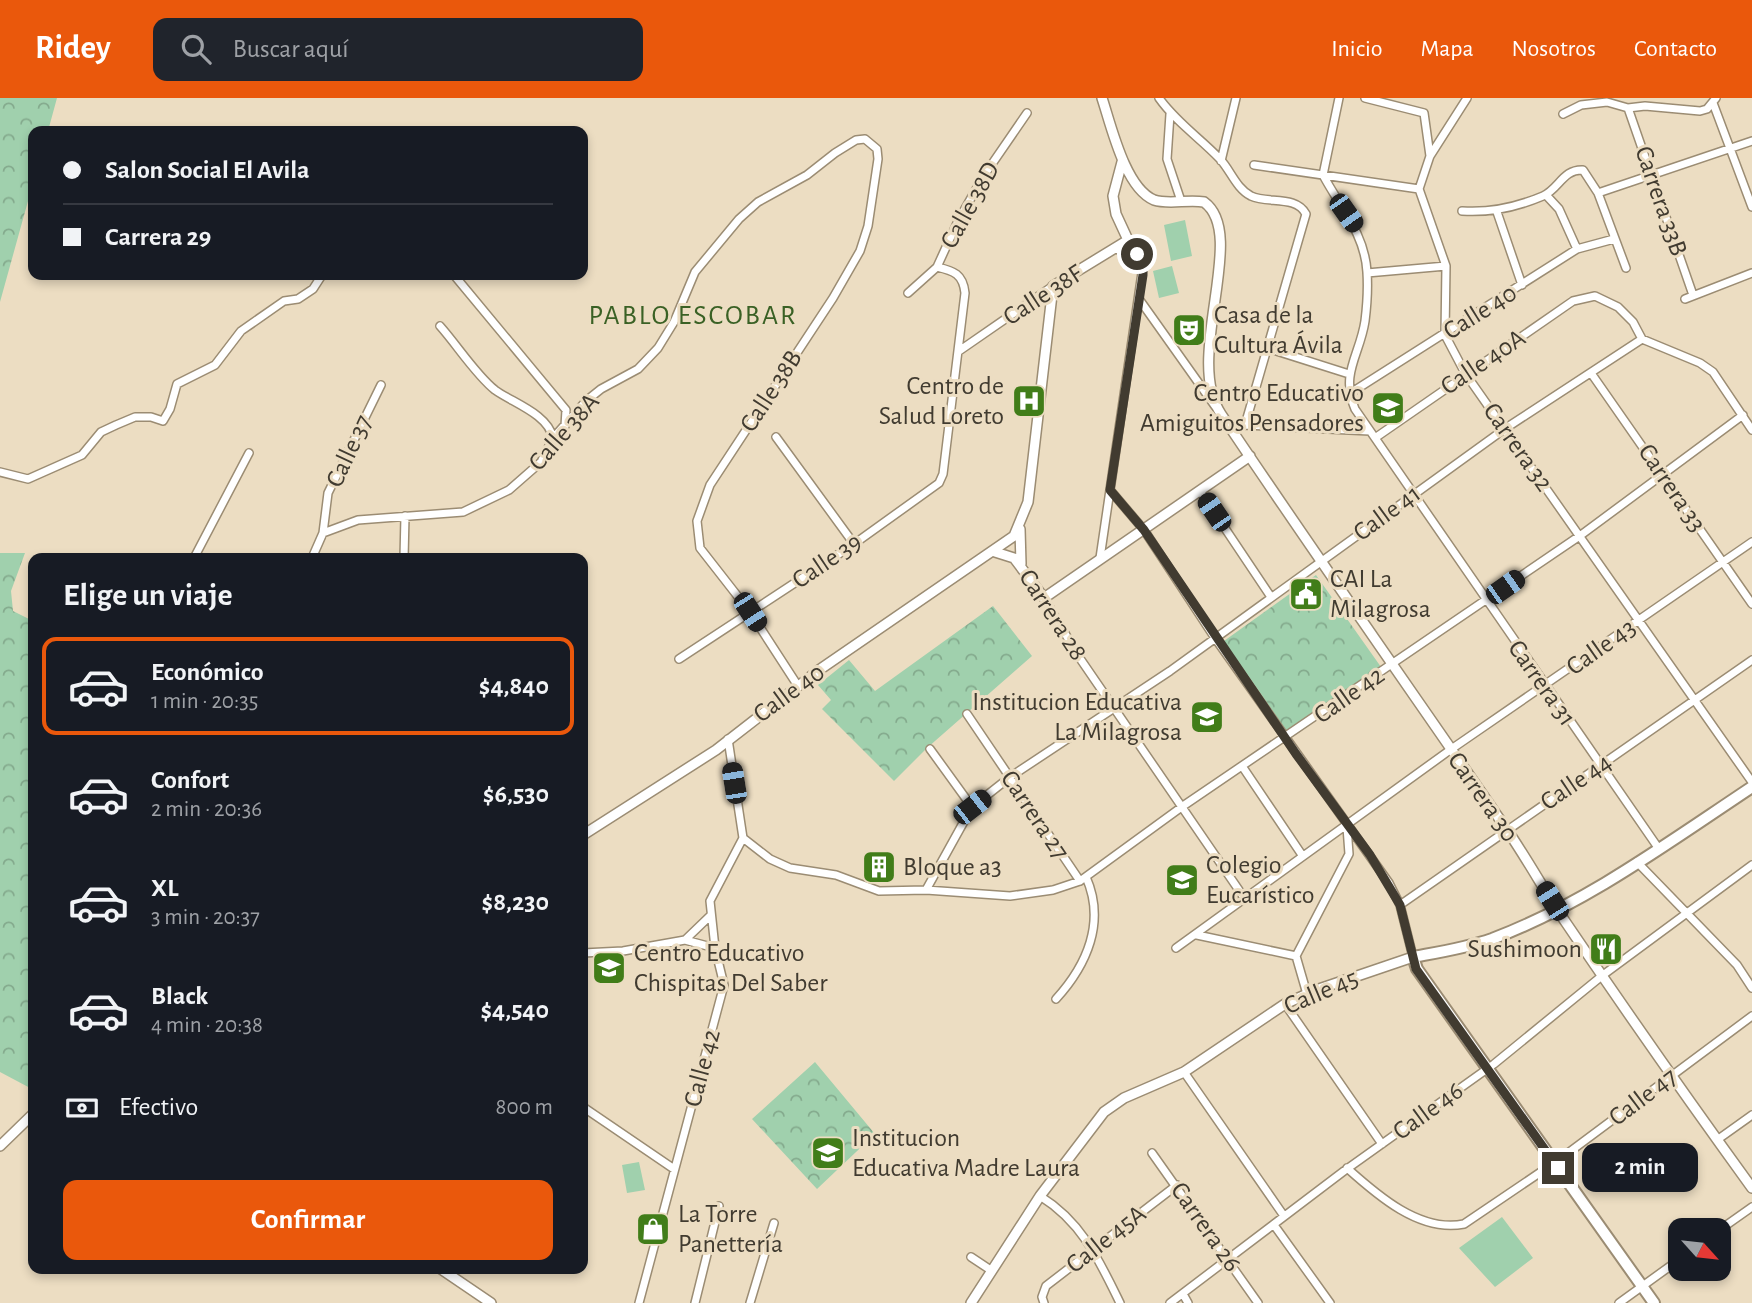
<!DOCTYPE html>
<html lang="es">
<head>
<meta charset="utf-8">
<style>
  :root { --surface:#171b24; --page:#20242c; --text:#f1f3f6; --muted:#9ea1a6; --line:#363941; --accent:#ea580c }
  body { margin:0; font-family:"Alegreya Sans",sans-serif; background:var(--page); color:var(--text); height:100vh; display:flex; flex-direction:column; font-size:26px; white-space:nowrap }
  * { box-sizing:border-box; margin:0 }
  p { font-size:23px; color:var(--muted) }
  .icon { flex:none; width:38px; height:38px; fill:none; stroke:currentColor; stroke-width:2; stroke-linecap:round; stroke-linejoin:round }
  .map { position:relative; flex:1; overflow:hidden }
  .details { position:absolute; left:28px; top:455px; width:560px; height:721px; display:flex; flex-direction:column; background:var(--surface); border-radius:14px; box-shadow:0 4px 10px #0003 }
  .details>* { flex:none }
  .guide { position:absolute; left:28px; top:28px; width:560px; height:154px; border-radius:14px; box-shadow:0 4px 10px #0003; display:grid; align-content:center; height:154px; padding:0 35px; background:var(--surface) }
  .needle { width:46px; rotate:117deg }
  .controls { position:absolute; left:1668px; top:1120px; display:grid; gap:14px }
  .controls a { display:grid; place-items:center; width:63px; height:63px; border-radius:14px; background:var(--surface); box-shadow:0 4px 10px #0003; font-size:35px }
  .end { position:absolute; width:32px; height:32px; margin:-16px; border:9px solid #413b30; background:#fff; box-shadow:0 0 0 4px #fff }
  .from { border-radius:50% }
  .bubble { position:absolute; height:49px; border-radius:14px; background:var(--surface); box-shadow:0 4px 10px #0003; font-size:23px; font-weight:700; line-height:49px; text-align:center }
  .car { position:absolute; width:21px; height:42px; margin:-21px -10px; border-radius:9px; box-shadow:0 0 5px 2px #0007; background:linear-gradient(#222 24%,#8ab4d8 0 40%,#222 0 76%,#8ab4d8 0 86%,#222 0) }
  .guide b { display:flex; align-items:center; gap:24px; height:66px; font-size:26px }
  .guide b+b { border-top:2px solid var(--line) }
  .guide i { width:18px; height:18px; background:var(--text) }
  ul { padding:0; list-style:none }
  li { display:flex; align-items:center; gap:21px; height:98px; margin:0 14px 10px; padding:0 21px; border:4px solid transparent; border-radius:14px }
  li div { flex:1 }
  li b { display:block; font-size:26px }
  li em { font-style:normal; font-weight:700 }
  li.current { border-color:var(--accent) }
  li>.icon { width:63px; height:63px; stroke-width:1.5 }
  h2 { padding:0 35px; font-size:32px; line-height:84px }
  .pay { display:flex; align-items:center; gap:18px; height:77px; padding:0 35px; font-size:26px }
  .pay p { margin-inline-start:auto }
  .button { display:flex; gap:14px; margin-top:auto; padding:14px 35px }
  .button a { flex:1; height:80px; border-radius:14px; background:var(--accent); color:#fff; font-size:28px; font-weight:700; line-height:80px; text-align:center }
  header { display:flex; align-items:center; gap:42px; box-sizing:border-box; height:98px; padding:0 35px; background:var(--accent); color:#fff }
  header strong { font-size:33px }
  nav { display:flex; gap:38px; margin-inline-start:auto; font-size:24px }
  .search { width:490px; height:63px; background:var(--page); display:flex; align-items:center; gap:18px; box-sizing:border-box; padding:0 24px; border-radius:14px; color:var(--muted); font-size:26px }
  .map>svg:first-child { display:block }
  .forest { fill:url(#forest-crowns) }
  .pitch { fill:#a0d0ad }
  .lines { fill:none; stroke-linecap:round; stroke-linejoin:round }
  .minor-casing { stroke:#9b8c73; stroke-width:10 }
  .tertiary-casing { stroke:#9b8c73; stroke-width:12 }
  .secondary-casing { stroke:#9b8c73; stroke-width:14 }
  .minor { stroke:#fff; stroke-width:7 }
  .tertiary { stroke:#fff; stroke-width:9 }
  .secondary { stroke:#fff; stroke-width:10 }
  .route { stroke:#413b30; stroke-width:9 }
  .labels { text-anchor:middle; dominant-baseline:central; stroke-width:6; stroke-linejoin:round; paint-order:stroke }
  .street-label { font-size:26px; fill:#413b30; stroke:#ecddc2 }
  .poi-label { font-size:26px; fill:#413b30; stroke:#ecddc2; text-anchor:start }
  .neighbourhood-label { font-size:28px; letter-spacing:2px; fill:#3a6125; stroke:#ecddc2 }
</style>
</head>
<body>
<header>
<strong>Ridey</strong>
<div class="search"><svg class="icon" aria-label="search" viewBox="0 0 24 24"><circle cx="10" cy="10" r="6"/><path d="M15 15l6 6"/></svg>Buscar aquí</div>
<nav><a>Inicio</a><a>Mapa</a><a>Nosotros</a><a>Contacto</a></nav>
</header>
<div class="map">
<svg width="1752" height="1205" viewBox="0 0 1752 1205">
  <defs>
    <pattern id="forest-crowns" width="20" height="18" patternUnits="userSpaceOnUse" patternTransform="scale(1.75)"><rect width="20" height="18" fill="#a0d0ad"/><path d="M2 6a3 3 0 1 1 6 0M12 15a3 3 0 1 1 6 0" fill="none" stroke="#84aa8d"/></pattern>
  </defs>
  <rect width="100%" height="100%" fill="#ecddc2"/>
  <!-- forest -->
  <path class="forest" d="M0 0H57L48 33H33V85L0 204Z
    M0 455H25L11 493 13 513 33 523 32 991 0 974Z
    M1316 477 1381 569 1288 635 1224 543Z
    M993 508 1032 558 927 650 894 683 822 611 831 602 818 587 849 562 875 593Z
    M815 964 875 1036 817 1091 752 1021Z"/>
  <!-- pitch -->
  <path class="pitch" d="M1185 122 1192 158 1171 163 1164 127Z
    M1172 168 1179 195 1159 200 1153 173Z
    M639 1064 645 1092 627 1095 622 1067Z
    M1502 1119 1533 1160 1495 1189 1459 1150Z"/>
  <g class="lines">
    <!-- minor casing -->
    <g class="minor-casing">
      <path id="minor" d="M1159 0C1176 24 1200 40 1220 61 1231 73 1236 90 1251 98 1268 106 1296 97 1306 116L1245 327
        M1365 0 1424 15 1430 58
        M1713 5 1752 109
        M1628 10 1693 197
        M1170 16 1167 61 1181 103
        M1563 16 1581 7 1607 4 1628 10 1645 8 1700 13 1707 11 1716 0
        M1221 63 1236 0
        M1254 67 1419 91
        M1323 77C1340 109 1365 136 1367 174 1368 189 1367 207 1365 223 1360 257 1340 275 1355 311L1659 751
        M1323 77 1339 0
        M1419 91 1446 168 1445 237 1465 275 1752 684
        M1419 91 1430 58 1467 0
        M1598 95 1752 43
        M1546 97 1559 111 1577 151
        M1462 113C1491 115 1517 109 1543 98 1559 91 1563 71 1583 72L1598 95 1626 170
        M1497 114 1522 187
        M1367 175 1446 168
        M454 177 566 312 565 328
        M908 195 937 169 958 123 983 79 1027 15
        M1139 201 1215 308
        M1685 201 1752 175
        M440 228C457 247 476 277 495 292 513 305 548 316 553 340
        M1267 250 1349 276
        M959 253 1053 188
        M1591 275 1752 506
        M1349 296 1577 151 1614 141
        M1232 332 1245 327 1370 333
        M776 339 854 446
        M1375 340 1573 203 1595 198 1618 209 1633 224 1642 241 1700 265 1713 274 1752 332
        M0 374 28 381 82 357 101 334 116 327 135 319H151L163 323 170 311 177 286 215 267 241 233 284 203 298 201 313 191 322 177
        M1110 392 1144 432 1215 540 1389 785 1400 807 1413 859
        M1200 393 1271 499
        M323 435 358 422 463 414 509 392 541 364 553 340 586 303 601 291 638 271 658 250 674 224 695 174 739 121 758 104 807 77 835 55 856 42 865 41 877 51 878 61 868 128 860 153 833 200 710 387 697 423 700 450 750 514 798 588
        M194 460 249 355
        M312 460 323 435 328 395 381 287
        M404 460 405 418
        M1100 460 1143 168 1128 142
        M1044 500 1079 559 1245 801
        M679 561 854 446 939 385 943 376 965 195C963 176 954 173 937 169
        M967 616 1080 783
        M728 641 743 740 770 761 790 770 836 777 879 793 926 792 1010 798 1053 792 1080 783 1183 708 1581 437 1743 317
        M930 651 972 709
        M1242 668 1302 757
        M1637 764 1737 867 1752 890
        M926 792 972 709 1010 679 1170 573 1506 330 1642 241
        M1400 807 1752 562
        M1197 837 1296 858
        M685 842 711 817
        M1176 850 1450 652 1752 444
        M583 855 623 853 685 842 715 850
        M1296 858 1349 756 1347 729
        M1296 858 1307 896
        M1056 901C1087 867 1106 824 1086 779
        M1285 906 1382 1046
        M1184 974 1284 1118
        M583 1009 674 1071
        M1717 1042 1752 1017
        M1152 1055 1258 1205
        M1347 1070C1377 1097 1420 1135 1464 1126L1560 1061 1752 918
        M1040 1098C1082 1124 1099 1162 1120 1205
        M1274 1127 1330 1205
        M1718 1133 1752 1109
        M971 1159 992 1173
        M1183 1196 1188 1205
        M639 1205 724 887 715 850 710 803 743 740
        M695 1205 719 1108
        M750 1205 774 1125
        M1044 1205 1042 1199 1046 1188 1177 1087
        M1170 1205 1344 1073 1494 966 1603 877 1752 767
        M1619 1205 1680 1161"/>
    </g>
    <!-- tertiary casing -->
    <g class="tertiary-casing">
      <path id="tertiary" d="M1102 0C1111 27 1125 90 1154 102 1169 107 1188 101 1204 104 1249 136 1183 260 1221 316 1314 455 1410 591 1505 729 1524 756 1540 785 1558 813 1621 906 1686 999 1752 1090
        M1115 150 1137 156
        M1020 431 1021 466
        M995 454 1014 460 1044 500 1250 358
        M583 737 716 652 819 572 1014 438 1028 404 1053 188 1128 142 1116 116 1113 98 1122 64
        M0 1048 33 1016
        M441 1171 491 1205
        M971 1205 1040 1098 1104 1014 1124 1000 1184 974 1285 906 1316 892 1413 859"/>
    </g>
    <!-- secondary casing -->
    <g class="secondary-casing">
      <path id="secondary" d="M1654 1205 1417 871 1413 859C1440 854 1466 850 1492 841 1585 806 1669 744 1752 689"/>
    </g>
    <!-- minor -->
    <use href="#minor" class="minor"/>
    <!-- tertiary -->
    <use href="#tertiary" class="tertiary"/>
    <!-- secondary -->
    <use href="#secondary" class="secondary"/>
  </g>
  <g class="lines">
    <!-- route -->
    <path class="route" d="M1137 156 1143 168V177L1110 392 1144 432 1296 656 1370 757 1400 807 1416 871 1558 1070"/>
  </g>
  <!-- icons -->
  <defs>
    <g id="theatre-square" transform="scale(1.75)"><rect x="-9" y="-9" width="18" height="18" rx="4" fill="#417d19" stroke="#ecddc2"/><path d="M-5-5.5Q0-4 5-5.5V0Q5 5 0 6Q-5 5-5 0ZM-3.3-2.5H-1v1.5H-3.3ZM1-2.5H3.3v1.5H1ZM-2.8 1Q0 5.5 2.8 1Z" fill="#fff"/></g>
    <g id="hospital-square" transform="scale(1.75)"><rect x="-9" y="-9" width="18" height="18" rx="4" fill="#417d19" stroke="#ecddc2"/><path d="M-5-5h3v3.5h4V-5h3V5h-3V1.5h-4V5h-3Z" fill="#fff"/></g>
    <g id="school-square" transform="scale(1.75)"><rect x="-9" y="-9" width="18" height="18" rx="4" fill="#417d19" stroke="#ecddc2"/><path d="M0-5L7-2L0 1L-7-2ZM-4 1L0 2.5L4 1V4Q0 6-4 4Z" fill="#fff"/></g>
    <g id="civic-square" transform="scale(1.75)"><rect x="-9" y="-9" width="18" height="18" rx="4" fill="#417d19" stroke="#ecddc2"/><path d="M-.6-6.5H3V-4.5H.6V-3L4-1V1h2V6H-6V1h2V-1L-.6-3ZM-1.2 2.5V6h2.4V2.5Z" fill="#fff"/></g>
    <g id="building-square" transform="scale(1.75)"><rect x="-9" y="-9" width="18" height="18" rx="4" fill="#417d19" stroke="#ecddc2"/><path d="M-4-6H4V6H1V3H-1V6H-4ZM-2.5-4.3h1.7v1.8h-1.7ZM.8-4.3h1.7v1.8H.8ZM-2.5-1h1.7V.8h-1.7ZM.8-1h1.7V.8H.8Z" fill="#fff"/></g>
    <g id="restaurant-square" transform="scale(1.75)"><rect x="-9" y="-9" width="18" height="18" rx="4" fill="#417d19" stroke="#ecddc2"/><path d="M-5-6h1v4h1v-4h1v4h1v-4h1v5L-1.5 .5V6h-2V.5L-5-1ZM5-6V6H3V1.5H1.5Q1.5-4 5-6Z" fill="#fff"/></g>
    <g id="shop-square" transform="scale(1.75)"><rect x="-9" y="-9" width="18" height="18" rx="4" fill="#417d19" stroke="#ecddc2"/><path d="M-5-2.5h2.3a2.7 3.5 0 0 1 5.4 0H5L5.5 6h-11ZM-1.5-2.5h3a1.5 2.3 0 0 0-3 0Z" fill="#fff"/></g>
  </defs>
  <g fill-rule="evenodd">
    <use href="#theatre-square" x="1189" y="232"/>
    <use href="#hospital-square" x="1029" y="303"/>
    <use href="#school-square" x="1388" y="310"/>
    <use href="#civic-square" x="1306" y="496"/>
    <use href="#school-square" x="1207" y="619"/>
    <use href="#building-square" x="879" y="769"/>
    <use href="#school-square" x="1182" y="782"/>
    <use href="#restaurant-square" x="1606" y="851"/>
    <use href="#school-square" x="609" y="870"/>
    <use href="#school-square" x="828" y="1055"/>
    <use href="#shop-square" x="653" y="1131"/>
  </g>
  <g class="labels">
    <!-- street labels -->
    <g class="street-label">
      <text transform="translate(1661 103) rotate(71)">Carrera 33B</text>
      <text transform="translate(970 107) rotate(-61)">Calle 38D</text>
      <text transform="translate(1043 197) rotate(-33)">Calle 38F</text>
      <text transform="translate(1480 214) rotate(-32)">Calle 40</text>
      <text transform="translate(1483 264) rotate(-34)">Calle 40A</text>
      <text transform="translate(771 293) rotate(-57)">Calle 38B</text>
      <text transform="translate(564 334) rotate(-49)">Calle 38A</text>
      <text transform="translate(1518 349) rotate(55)">Carrera 32</text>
      <text transform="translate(349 353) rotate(-65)">Calle 37</text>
      <text transform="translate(1672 390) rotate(56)">Carrera 33</text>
      <text transform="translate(1387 415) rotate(-36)">Calle 41</text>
      <text transform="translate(827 463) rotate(-34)">Calle 39</text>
      <text transform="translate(1053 517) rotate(57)">Carrera 28</text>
      <text transform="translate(1601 549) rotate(-35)">Calle 43</text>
      <text transform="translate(1542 585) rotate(55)">Carrera 31</text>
      <text transform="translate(789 595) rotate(-36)">Calle 40</text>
      <text transform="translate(1349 597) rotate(-35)">Calle 42</text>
      <text transform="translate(1576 684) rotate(-34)">Calle 44</text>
      <text transform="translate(1483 699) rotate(55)">Carrera 30</text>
      <text transform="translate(1035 717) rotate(56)">Carrera 27</text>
      <text transform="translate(1321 894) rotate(-23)">Calle 45</text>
      <text transform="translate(702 970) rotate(-75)">Calle 42</text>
      <text transform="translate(1643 999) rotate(-37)">Calle 47</text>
      <text transform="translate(1428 1013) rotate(-36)">Calle 46</text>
      <text transform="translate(1206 1129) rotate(55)">Carrera 26</text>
      <text transform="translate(1106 1141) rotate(-38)">Calle 45A</text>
    </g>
    <!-- poi labels -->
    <g class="poi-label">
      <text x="1214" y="217">Casa de la<tspan x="1214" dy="30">Cultura Ávila</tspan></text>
      <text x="1004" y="288" text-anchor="end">Centro de<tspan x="1004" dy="30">Salud Loreto</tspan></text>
      <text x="1364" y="295" text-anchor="end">Centro Educativo<tspan x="1364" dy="30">Amiguitos Pensadores</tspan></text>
      <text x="1330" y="481">CAI La<tspan x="1330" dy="30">Milagrosa</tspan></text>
      <text x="1182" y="604" text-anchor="end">Institucion Educativa<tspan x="1182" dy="30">La Milagrosa</tspan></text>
      <text x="1206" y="767">Colegio<tspan x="1206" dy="30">Eucarístico</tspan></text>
      <text x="903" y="769">Bloque a3</text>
      <text x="1582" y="851" text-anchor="end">Sushimoon</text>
      <text x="634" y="855">Centro Educativo<tspan x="634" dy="30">Chispitas Del Saber</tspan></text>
      <text x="852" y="1040">Institucion<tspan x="852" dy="30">Educativa Madre Laura</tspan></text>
      <text x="678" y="1116">La Torre<tspan x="678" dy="30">Panettería</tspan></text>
    </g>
    <!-- neighbourhood labels -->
    <g class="neighbourhood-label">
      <text x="693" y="218">PABLO ESCOBAR</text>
    </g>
  </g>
</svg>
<div class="controls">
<a><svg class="needle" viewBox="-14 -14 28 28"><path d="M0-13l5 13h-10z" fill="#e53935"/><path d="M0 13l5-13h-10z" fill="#9ea1a6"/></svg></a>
</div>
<i class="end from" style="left:1137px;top:156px"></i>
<i class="end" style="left:1558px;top:1070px"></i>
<div class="bubble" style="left:1582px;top:1045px;width:116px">2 min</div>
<i class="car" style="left:1346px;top:115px;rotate:145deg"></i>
<i class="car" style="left:1214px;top:414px;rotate:326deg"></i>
<i class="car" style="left:1505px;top:489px;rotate:55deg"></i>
<i class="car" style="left:750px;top:514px;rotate:147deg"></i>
<i class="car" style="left:734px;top:685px;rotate:351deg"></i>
<i class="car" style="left:972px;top:709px;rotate:52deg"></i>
<i class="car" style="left:1552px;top:803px;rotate:328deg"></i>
<div class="guide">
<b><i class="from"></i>Salon Social El Avila</b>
<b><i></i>Carrera 29</b>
</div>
<section class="details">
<h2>Elige un viaje</h2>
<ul>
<li class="current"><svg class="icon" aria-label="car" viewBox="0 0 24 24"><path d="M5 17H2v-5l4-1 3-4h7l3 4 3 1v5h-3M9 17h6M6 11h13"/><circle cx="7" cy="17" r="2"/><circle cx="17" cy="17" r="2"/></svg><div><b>Económico</b><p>1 min · 20:35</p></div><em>$4,840</em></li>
<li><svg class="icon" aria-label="car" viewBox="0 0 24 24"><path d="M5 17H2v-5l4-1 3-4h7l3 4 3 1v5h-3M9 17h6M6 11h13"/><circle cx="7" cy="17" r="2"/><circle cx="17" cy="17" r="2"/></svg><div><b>Confort</b><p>2 min · 20:36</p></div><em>$6,530</em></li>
<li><svg class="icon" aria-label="car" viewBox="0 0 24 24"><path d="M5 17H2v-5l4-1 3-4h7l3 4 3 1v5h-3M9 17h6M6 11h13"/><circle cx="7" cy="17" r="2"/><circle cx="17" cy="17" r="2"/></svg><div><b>XL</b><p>3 min · 20:37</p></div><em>$8,230</em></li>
<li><svg class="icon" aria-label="car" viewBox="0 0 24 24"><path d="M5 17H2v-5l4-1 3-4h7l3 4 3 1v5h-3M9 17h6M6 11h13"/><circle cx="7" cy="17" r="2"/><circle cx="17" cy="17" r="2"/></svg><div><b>Black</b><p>4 min · 20:38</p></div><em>$4,540</em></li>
</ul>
<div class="pay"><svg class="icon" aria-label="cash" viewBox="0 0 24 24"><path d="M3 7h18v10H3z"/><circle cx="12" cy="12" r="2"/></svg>Efectivo<p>800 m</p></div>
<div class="button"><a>Confirmar</a></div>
</section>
</div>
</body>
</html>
